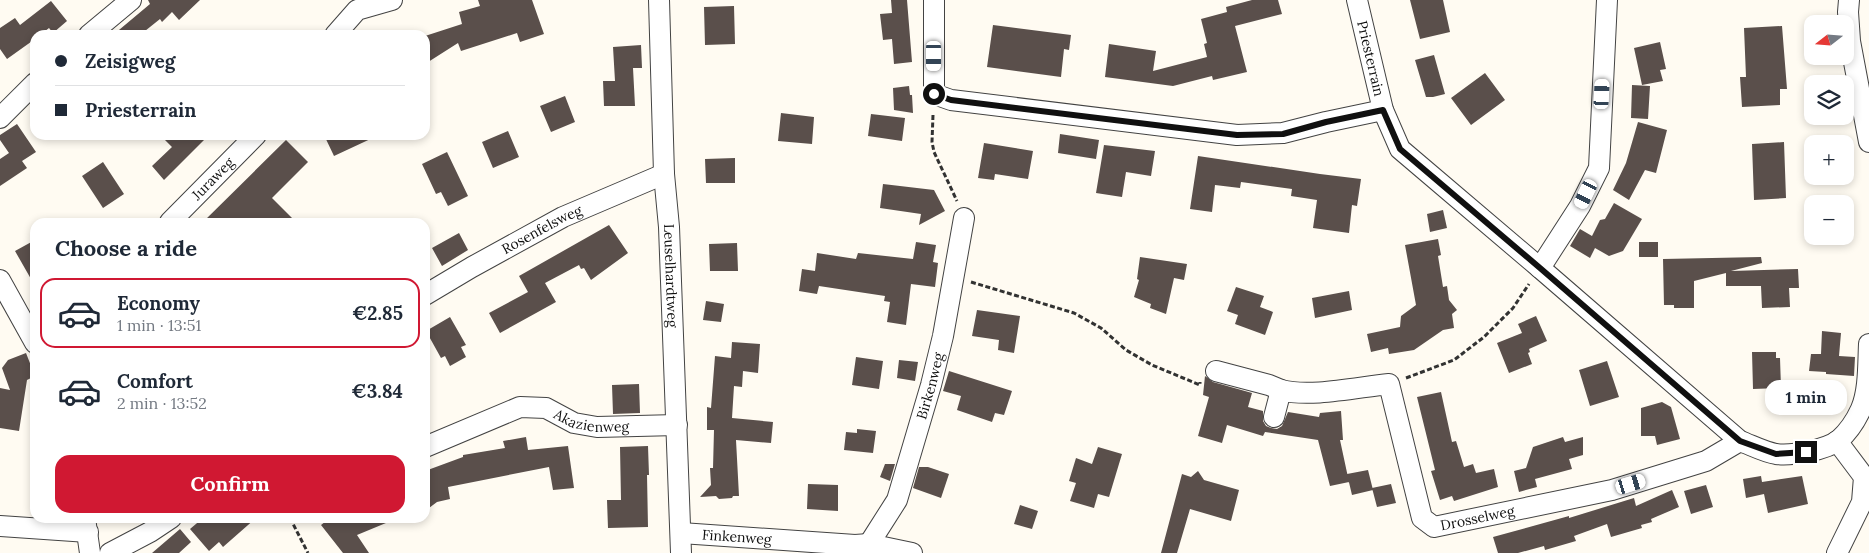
<!DOCTYPE html>
<html lang="en">
<head>
<meta charset="utf-8">
<style>
  :root { --surface:#fff; --page:#f2f2f3; --text:#1f2937; --muted:#747a83; --line:#e0e1e3; --accent:#d01832 }
  body { margin:0; font-family:Lora,serif; background:var(--page); color:var(--text); height:100vh; display:flex; flex-direction:column; font-size:19px; white-space:nowrap }
  * { box-sizing:border-box; margin:0 }
  p { font-size:16px; color:var(--muted) }
  .icon { flex:none; width:28px; height:28px; fill:none; stroke:currentColor; stroke-width:2; stroke-linecap:round; stroke-linejoin:round }
  .map { position:relative; flex:1; overflow:hidden }
  .panel { position:absolute; left:30px; top:218px; width:400px; height:305px; display:flex; flex-direction:column; background:var(--surface); border-radius:15px; box-shadow:0 2px 8px #0003 }
  .panel>* { flex:none }
  .hud { position:absolute; left:30px; top:30px; width:400px; height:110px; border-radius:15px; box-shadow:0 2px 8px #0003; display:grid; align-content:center; height:110px; padding:0 25px; background:var(--surface) }
  .needle { width:32px; rotate:253deg }
  .tools { position:absolute; left:1804px; top:15px; display:grid; gap:10px }
  .tools a { display:grid; place-items:center; width:50px; height:50px; border-radius:10px; background:var(--surface); box-shadow:0 2px 8px #0003; font-size:25px }
  .end { position:absolute; width:22px; height:22px; margin:-11px; border:6px solid #101010; background:#fff; box-shadow:0 0 0 2px #fff }
  .from { border-radius:50% }
  .bubble { position:absolute; height:35px; border-radius:15px; background:var(--surface); box-shadow:0 2px 8px #0003; font-size:16px; font-weight:700; line-height:35px; text-align:center }
  .car { position:absolute; width:15px; height:30px; margin:-15px -8px; border-radius:6px; box-shadow:0 0 4px 1px #0007; background:linear-gradient(#fff 24%,#345 0 40%,#fff 0 76%,#345 0 86%,#fff 0) }
  .hud b { display:flex; align-items:center; gap:18px; height:48px; font-size:19px }
  .hud b+b { border-top:1px solid var(--line) }
  .hud i { width:12px; height:12px; background:var(--text) }
  ul { padding:0; list-style:none }
  li { display:flex; align-items:center; gap:15px; height:70px; margin:0 10px 8px; padding:0 15px; border:2px solid transparent; border-radius:15px }
  li div { flex:1 }
  li b { display:block; font-size:19px }
  li em { font-style:normal; font-weight:700 }
  li.selected { border-color:var(--accent) }
  li>.icon { width:45px; height:45px; stroke-width:1.5 }
  h2 { padding:0 25px; font-size:22px; line-height:60px }
  .action { display:flex; gap:10px; margin-top:auto; padding:10px 25px }
  .action a { flex:1; height:58px; border-radius:15px; background:var(--accent); color:#fff; font-size:20px; font-weight:700; line-height:58px; text-align:center }
  .map>svg:first-child { display:block }
  .building { fill:#5a4f4b }
  .lines { fill:none; stroke-linecap:round; stroke-linejoin:round }
  .minor-casing { stroke:#434343; stroke-width:22 }
  .path { stroke:#323232; stroke-width:3; stroke-dasharray:5 2.5; stroke-linecap:butt }
  .minor { stroke:#fff; stroke-width:20 }
  .route { stroke:#101010; stroke-width:6 }
  .labels { text-anchor:middle; dominant-baseline:central; stroke-width:5; stroke-linejoin:round; paint-order:stroke }
  .street-label { font-size:14px; fill:#101010; stroke:#fff }
</style>
</head>
<body>
<div class="map">
<svg width="1869" height="553" viewBox="0 0 1869 553">
  <rect width="100%" height="100%" fill="#fffbf2"/>
  <!-- building -->
  <path class="building" d="M148 0H200L179 20 172 12 162 22 160 19 140 35H113L150 4Z
    M478 0H532L544 34 520 42 517 33 461 51 458 43 425 64V36L462 24 459 12 480 6Z
    M891 0H907L912 62 894 64 892 39 883 40 880 14 892 13Z
    M1252 0H1278L1282 14 1235 26 1247 72 1213 80 1212 76 1173 86 1105 77 1109 44 1156 51 1153 71 1207 57 1204 44 1207 43 1201 19 1227 12 1226 7Z
    M1410 0H1443L1450 32 1420 39Z
    M51 1 67 21 53 33 49 28 40 35H35V39L7 59 0 49V28L15 18 20 25Z
    M734 6 735 44 705 45 704 7Z
    M993 25 1071 35 1069 50 1064 49 1061 77 987 67Z
    M1782 26 1787 89H1780V105L1742 107 1740 77H1746L1744 28Z
    M1660 42 1666 69 1660 70 1663 81 1642 85 1634 48Z
    M641 45 642 68H633L635 106H604L603 81H615L613 47Z
    M1434 55 1445 94 1433 97H1426L1415 60Z
    M1485 73 1505 100 1471 125 1451 98Z
    M1632 85 1650 86 1648 119 1631 118Z
    M909 86 910 95H912L913 113 894 110 893 88Z
    M565 96 575 122 551 132 540 106Z
    M781 113 814 117 812 144 778 141Z
    M871 114 905 118 902 141 868 136Z
    M1638 122 1667 130 1656 173 1645 170 1629 200 1613 190 1626 163Z
    M17 124 36 152 22 161 27 168 0 186V159L9 153 0 140V135Z
    M508 131 519 157 493 168 482 142Z
    M1060 134 1099 140 1096 159 1058 153Z
    M160 135H209L164 180 152 166 172 147Z
    M324 135H379L334 156Z
    M286 140 308 162 272 198 296 222H203Z
    M1784 142 1786 198 1754 200 1752 144Z
    M984 143 1033 151 1028 179 995 174 994 180 978 178Z
    M1104 145 1155 151 1151 176 1126 172 1122 197 1096 193Z
    M447 152 468 196 448 206 441 192 436 194 422 164Z
    M1198 156 1320 174 1361 179 1357 206 1352 205 1349 233 1313 228 1317 200 1291 196 1292 189 1241 182 1240 188 1215 185 1212 212 1190 209Z
    M735 158V183H706L705 159Z
    M103 162 124 194 103 208 82 176Z
    M883 184 934 190 945 211 919 225 921 214 880 208Z
    M1614 203 1642 219 1623 251 1609 256 1595 248 1590 258 1570 246 1580 229 1592 236 1600 220 1605 219Z
    M1443 210 1447 228 1430 232 1427 214Z
    M609 225 628 253 591 280 584 268 581 269 579 265 545 283 556 302 500 333 489 313 528 292 519 276Z
    M459 233 468 250 442 266 432 248Z
    M1438 239 1441 255 1438 256 1443 287 1447 286 1449 300 1457 310 1452 314 1454 328 1443 330 1414 350 1389 354 1388 348 1371 352 1367 334 1400 327 1401 316 1416 305 1405 245Z
    M35 240V286L15 251Z
    M916 242 936 245 933 262 938 263 935 287 911 284 906 325 887 322 890 302 884 301 885 296 819 286 817 294 799 291 802 269 815 271 817 253 856 259 858 253 913 259Z
    M1639 242H1658V257H1639Z
    M737 243 738 271H710L709 244Z
    M1140 257 1187 264 1184 280 1174 278 1166 314 1150 308 1151 304 1134 297 1139 280 1137 279Z
    M1761 257 1762 263 1731 271 1798 269 1799 288H1789L1790 307 1762 308 1761 286H1726V273L1694 281V308H1674V305H1664L1663 259Z
    M1236 287 1264 296 1260 307 1273 312 1265 335 1235 324 1238 315 1227 311Z
    M1349 291 1352 310 1315 318 1312 298Z
    M706 301 724 304 721 322 703 320Z
    M977 310 1020 316 1014 353 998 350 999 340 972 336Z
    M1536 316 1547 341 1529 349 1530 352 1528 353 1532 364 1509 373 1497 343 1522 333 1518 324Z
    M450 317 466 345 461 347 466 357 450 366 445 356 441 358 426 331Z
    M1822 331 1841 333 1839 356 1855 357 1854 376 1826 374V372L1809 371 1811 354H1821Z
    M732 342 760 344 758 373 743 371 742 387 734 386 732 418 773 422 771 443 736 440 739 496H733L732 498 719 499 716 496 700 497 711 485 710 468H713L714 430H707V407L711 408 715 356 731 358Z
    M1752 352H1776V358H1780L1781 388 1753 389Z
    M26 353 35 376 27 380 19 431 0 428V388L10 390 2 368 8 360Z
    M856 357 883 361 879 389 852 385Z
    M899 360 918 362 915 381 897 378Z
    M1607 361 1619 397 1590 406 1579 370Z
    M949 371 1012 391 1004 415 995 413 992 422 957 410 961 396 943 391Z
    M1205 376 1213 382 1252 393 1248 407 1263 411V421L1266 426 1271 428 1277 429 1282 426 1288 412 1319 417 1320 413 1341 411 1343 440H1340L1349 482 1330 486 1318 440 1265 432 1263 436 1227 425 1222 443 1198 436 1209 397 1203 395Z
    M639 384 640 413 613 414 612 385Z
    M1441 392 1452 442 1456 441 1464 467 1473 464 1476 473 1494 469 1498 487 1454 501 1452 496 1440 500 1431 471 1435 470 1417 397Z
    M1662 402 1671 407 1680 439 1657 445 1655 436H1641V408Z
    M857 429 876 431 873 453 844 450 846 432 857 433Z
    M526 437 528 450 568 446 574 488 553 490 549 467 448 487 450 499 437 502 425 511V471L463 457V455L505 448 503 441Z
    M1563 437 1565 442 1583 437V455L1569 459 1572 469 1535 479 1537 487 1519 492 1514 471 1526 468 1533 447Z
    M648 446 649 475H647L648 527 608 528 607 500H621L620 447Z
    M1098 447 1122 454 1109 497 1098 494 1094 508 1070 501 1076 483 1069 481 1076 458 1092 464Z
    M885 464H895L890 481 880 477Z
    M919 467H928L949 474 941 498 913 488Z
    M1368 470 1373 490 1352 495 1347 474Z
    M1198 471 1204 480 1239 490 1231 521 1190 509 1177 553H1161L1182 474 1191 477Z
    M1761 476 1762 482 1802 476 1808 504 1768 513 1764 494 1746 498 1743 479Z
    M808 484 838 485V511L807 509Z
    M1391 484 1396 503 1377 507 1372 488Z
    M1706 485 1713 507 1691 514 1684 491Z
    M1672 490 1679 507 1651 519 1652 522 1641 525 1642 528 1611 537 1607 524 1574 536 1576 541 1545 550 1544 546 1518 553H1498L1493 537 1569 516V518L1634 498 1636 506Z
    M1020 505 1038 511 1032 529 1014 524Z
    M203 518H256L223 547 219 542 209 551 190 529Z
    M330 518H398L357 535 369 553H343L321 525Z
    M180 529 191 542 179 553H152Z"/>
  <g class="lines">
    <!-- minor casing -->
    <g class="minor-casing">
      <g id="minor">
        <path id="s1" d="M659 0 664 174 669 227 681 553"/>
        <path d="M934 0V94L951 100 1237 135 1283 133 1326 122 1383 110"/>
        <path id="s2" d="M1357 0 1383 110 1400 149 1540 268 1740 441C1751 445 1764 452 1776 454 1792 456 1826 450 1839 440 1848 432 1856 420 1861 409 1869 390 1868 365 1869 344"/>
        <path d="M1849 0 1848 12 1850 41 1869 142"/>
        <path d="M89 35 131 0"/>
        <path d="M335 35 357 10 392 0"/>
        <path d="M0 118 35 83"/>
        <path id="s3" d="M170 222 256 135"/>
        <path d="M1540 268 1580 206 1599 168 1607 0"/>
        <path d="M0 280 35 343"/>
        <path id="s4" d="M425 295 472 267 563 217 664 174"/>
        <path d="M1216 371 1269 385 1281 390"/>
        <path id="s5" d="M1274 417 1281 390C1310 398 1358 387 1389 384L1422 518 1434 527 1612 490 1706 461 1740 441"/>
        <path id="s6" d="M425 447 520 407 546 408 574 423 597 427 677 425"/>
        <path d="M85 518 90 553"/>
        <path d="M0 526 88 532"/>
        <path id="s7" d="M681 533 855 545 869 544 912 553"/>
        <path id="s8" d="M869 544 897 500 931 385 943 336 964 218"/>
        <path d="M110 553 150 532 171 518"/>
        <path d="M1837 553 1862 502 1864 477 1837 441"/>
      </g>
    </g>
    <!-- path -->
    <path class="path" d="M933 115 932 142 934 152 957 201
      M971 282 1074 313 1101 328 1126 350 1152 365 1200 385V382
      M1406 378 1454 360 1484 337 1513 308 1529 284
      M290 518 308 553"/>
    <!-- minor -->
    <use href="#minor" class="minor"/>
  </g>
  <g class="lines">
    <!-- route -->
    <path class="route" d="M934 94 951 100 1237 135 1283 134 1326 122 1383 110 1400 149 1540 268 1740 441 1776 454 1806 452"/>
  </g>
  <g class="labels">
    <!-- street labels -->
    <g class="street-label">
      <text stroke="none"><textPath href="#s2" startOffset="60">Priesterrain</textPath></text>
      <text stroke="none"><textPath href="#s3" startOffset="61">Juraweg</textPath></text>
      <text stroke="none"><textPath href="#s4" startOffset="134">Rosenfelsweg</textPath></text>
      <text stroke="none"><textPath href="#s1" startOffset="276">Leuselhardtweg</textPath></text>
      <text stroke="none"><textPath href="#s8" startOffset="171">Birkenweg</textPath></text>
      <text stroke="none"><textPath href="#s6" startOffset="178">Akazienweg</textPath></text>
      <text stroke="none"><textPath href="#s5" startOffset="334">Drosselweg</textPath></text>
      <text stroke="none"><textPath href="#s7" startOffset="56">Finkenweg</textPath></text>
    </g>
  </g>
</svg>
<div class="tools">
<a><svg class="needle" viewBox="-14 -14 28 28"><path d="M0-13l5 13h-10z" fill="#e53935"/><path d="M0 13l5-13h-10z" fill="#747a83"/></svg></a>
<a><svg class="icon" aria-label="layers" viewBox="0 0 24 24"><path d="M12 4l9 5-9 5-9-5zM3 14l9 5 9-5"/></svg></a>
<a>+</a>
<a>−</a>
</div>
<i class="end from" style="left:934px;top:94px"></i>
<i class="end" style="left:1806px;top:452px"></i>
<div class="bubble" style="left:1765px;top:380px;width:82px">1 min</div>
<i class="car" style="left:934px;top:56px;rotate:180deg"></i>
<i class="car" style="left:1602px;top:94px;rotate:3deg"></i>
<i class="car" style="left:1586px;top:194px;rotate:206deg"></i>
<i class="car" style="left:1631px;top:484px;rotate:73deg"></i>
<div class="hud">
<b><i class="from"></i>Zeisigweg</b>
<b><i></i>Priesterrain</b>
</div>
<section class="panel">
<h2>Choose a ride</h2>
<ul>
<li class="selected"><svg class="icon" aria-label="car" viewBox="0 0 24 24"><path d="M5 17H2v-5l4-1 3-4h7l3 4 3 1v5h-3M9 17h6M6 11h13"/><circle cx="7" cy="17" r="2"/><circle cx="17" cy="17" r="2"/></svg><div><b>Economy</b><p>1 min · 13:51</p></div><em>€2.85</em></li>
<li><svg class="icon" aria-label="car" viewBox="0 0 24 24"><path d="M5 17H2v-5l4-1 3-4h7l3 4 3 1v5h-3M9 17h6M6 11h13"/><circle cx="7" cy="17" r="2"/><circle cx="17" cy="17" r="2"/></svg><div><b>Comfort</b><p>2 min · 13:52</p></div><em>€3.84</em></li>
</ul>
<div class="action"><a>Confirm</a></div>
</section>
</div>
</body>
</html>
